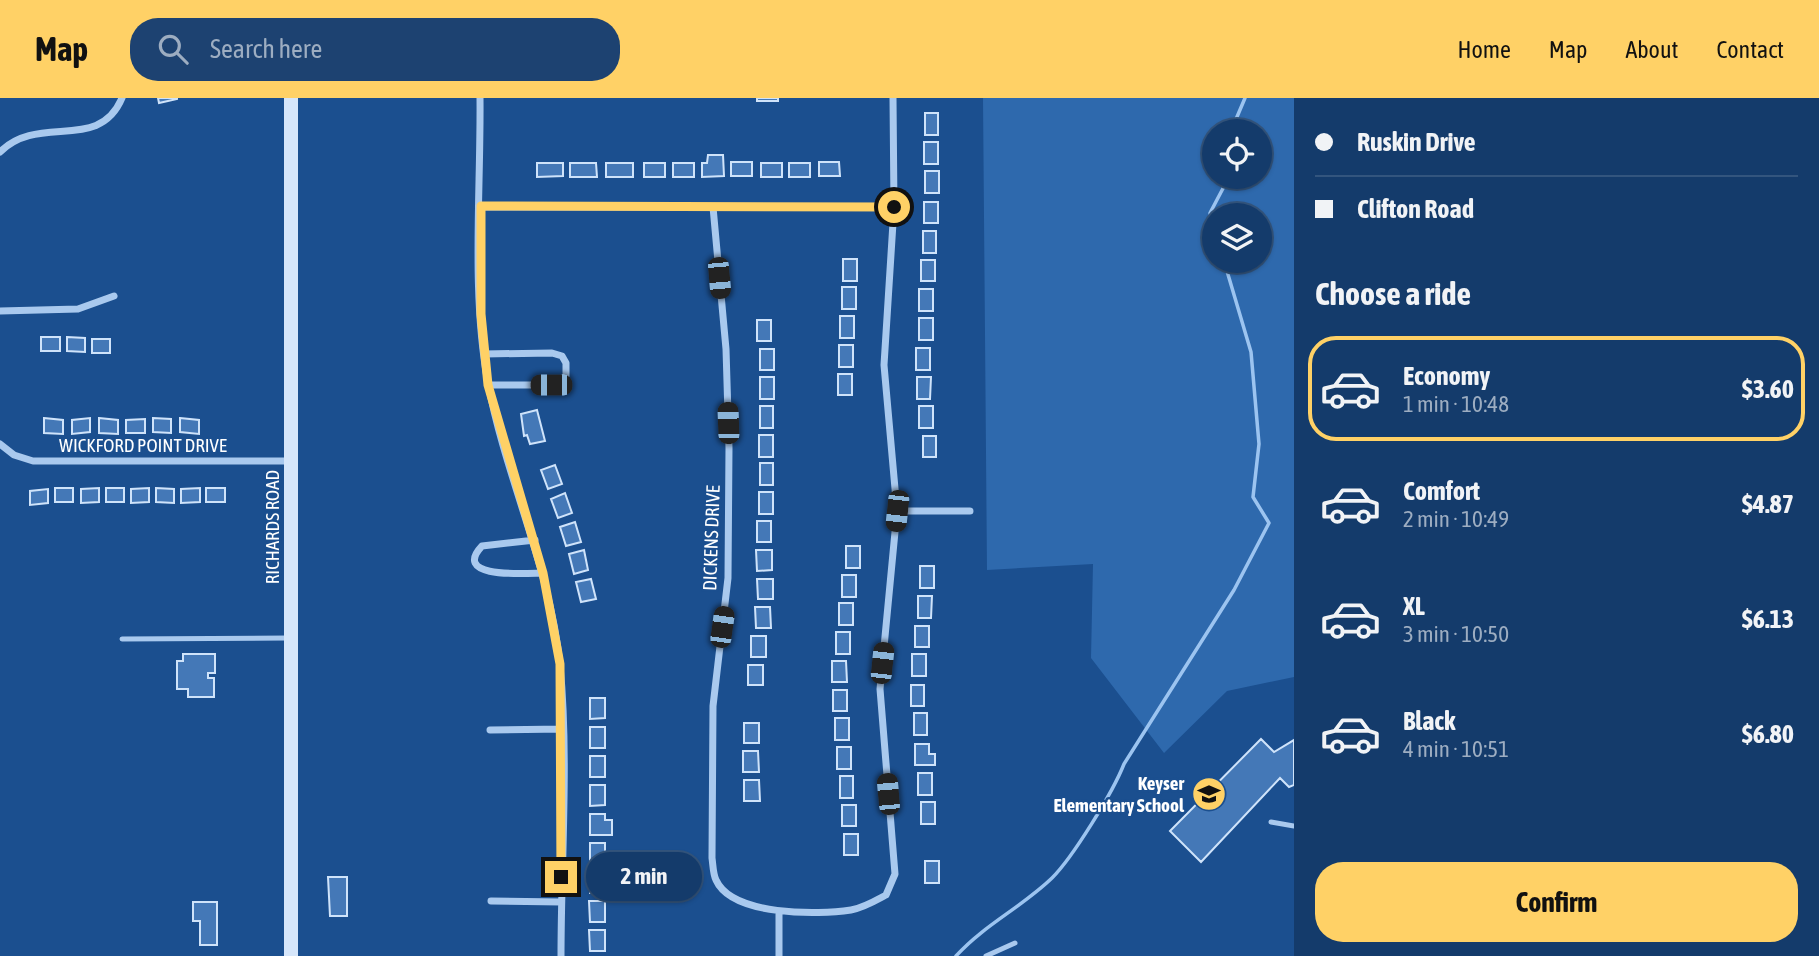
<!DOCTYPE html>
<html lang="en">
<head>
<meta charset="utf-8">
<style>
  :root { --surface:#143b6b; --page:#1d4271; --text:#f1f3f6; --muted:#9dadc1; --line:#33557e; --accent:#ffd166 }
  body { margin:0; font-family:"Asap Condensed",sans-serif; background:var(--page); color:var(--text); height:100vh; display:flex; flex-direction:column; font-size:26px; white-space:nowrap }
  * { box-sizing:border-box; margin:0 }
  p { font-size:23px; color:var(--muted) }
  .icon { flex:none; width:38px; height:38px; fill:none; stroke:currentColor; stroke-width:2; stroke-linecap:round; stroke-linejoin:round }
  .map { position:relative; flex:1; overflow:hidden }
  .sheet { display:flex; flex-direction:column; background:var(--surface); width:525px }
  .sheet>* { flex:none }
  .top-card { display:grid; align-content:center; height:154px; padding:0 21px; background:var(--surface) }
  .tools { position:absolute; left:1202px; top:21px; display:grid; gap:14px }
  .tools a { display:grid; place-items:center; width:70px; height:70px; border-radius:50%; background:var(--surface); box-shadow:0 2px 5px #0004,0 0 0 2px var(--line); font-size:35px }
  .end { position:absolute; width:32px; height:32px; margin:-16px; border:9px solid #ffd166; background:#111; box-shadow:0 0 0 4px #111 }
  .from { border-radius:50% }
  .bubble { position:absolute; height:49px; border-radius:24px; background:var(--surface); box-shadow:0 2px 5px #0004,0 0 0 2px var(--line); font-size:23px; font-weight:700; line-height:49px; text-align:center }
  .car { position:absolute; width:21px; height:42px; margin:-21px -10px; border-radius:9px; box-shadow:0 0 5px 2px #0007; background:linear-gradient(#222 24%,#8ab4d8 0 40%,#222 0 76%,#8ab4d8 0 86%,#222 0) }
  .top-card b { display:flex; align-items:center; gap:24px; height:66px; font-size:26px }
  .top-card b+b { border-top:2px solid var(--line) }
  .top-card i { width:18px; height:18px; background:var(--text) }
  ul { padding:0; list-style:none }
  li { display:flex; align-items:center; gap:21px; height:105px; margin:0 14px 10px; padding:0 7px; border:4px solid transparent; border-radius:28px }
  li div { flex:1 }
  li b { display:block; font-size:26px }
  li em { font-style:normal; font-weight:700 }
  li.active { border-color:var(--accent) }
  li>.icon { width:63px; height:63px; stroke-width:1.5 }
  h2 { padding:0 21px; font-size:32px; line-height:84px }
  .primary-button { display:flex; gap:14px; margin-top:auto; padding:14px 21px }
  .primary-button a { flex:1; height:80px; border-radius:28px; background:var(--accent); color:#111; font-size:28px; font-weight:700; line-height:80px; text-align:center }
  header { display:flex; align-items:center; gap:42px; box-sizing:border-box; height:98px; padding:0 35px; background:var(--accent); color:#111 }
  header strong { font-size:33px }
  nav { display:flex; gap:38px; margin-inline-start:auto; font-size:24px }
  .search { width:490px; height:63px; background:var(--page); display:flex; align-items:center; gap:18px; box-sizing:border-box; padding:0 24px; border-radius:28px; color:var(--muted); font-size:26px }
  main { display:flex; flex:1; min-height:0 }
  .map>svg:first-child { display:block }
  .green { fill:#2e69ad; fill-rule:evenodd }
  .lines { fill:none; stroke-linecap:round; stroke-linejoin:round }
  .stream { stroke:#9cc4f0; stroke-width:3.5 }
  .building { fill:#4478b7; stroke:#cfe3fa; stroke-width:2 }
  .lane { stroke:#a9c9ee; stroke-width:5 }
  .street { stroke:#a9c9ee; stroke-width:7 }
  .secondary { stroke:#d6e6fa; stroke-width:14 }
  .route { stroke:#ffd166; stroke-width:9 }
  .labels { text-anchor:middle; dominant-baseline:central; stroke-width:5; stroke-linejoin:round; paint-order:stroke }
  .street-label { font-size:19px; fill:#fff; stroke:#1b4f8f }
  .poi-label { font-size:19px; font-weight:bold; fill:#fff; stroke:#1b4f8f; text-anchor:end }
</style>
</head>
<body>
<header>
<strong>Map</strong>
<div class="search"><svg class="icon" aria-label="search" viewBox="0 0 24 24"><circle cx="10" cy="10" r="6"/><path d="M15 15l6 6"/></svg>Search here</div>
<nav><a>Home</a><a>Map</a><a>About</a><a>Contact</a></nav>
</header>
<main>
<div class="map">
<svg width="1294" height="858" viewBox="0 0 1294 858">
  <rect width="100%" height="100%" fill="#1b4f8f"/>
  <!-- green -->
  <path class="green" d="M983 0H1294V579L1227 593 1164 655 1091 560 1093 466 987 472ZM1214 33H1260V79H1214ZM1214 117H1260V163H1214Z"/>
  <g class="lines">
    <!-- stream -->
    <path class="stream" d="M1231 33 1245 0
      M1214 130 1210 115 1229 79
      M956 858C984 827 1022 809 1052 780 1073 759 1113 694 1124 666L1234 492 1269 425 1253 399 1259 346 1251 254 1224 163"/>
  </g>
  <!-- building -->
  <path class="building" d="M158 0H177V1L159 5Z
    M757 0H778V3H757Z
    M925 15H938V37H925Z
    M924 44H938V66H924Z
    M708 57H723L724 78 702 79V65H707Z
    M731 64H752V78H731Z
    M819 64H839L840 78H819Z
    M537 65H563V78L537 79Z
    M570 65H596L597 79H570Z
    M606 65H633V79H606Z
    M644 65H665V79H644Z
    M673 65H694V79H673Z
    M761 65H782V79H761Z
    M789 65H810V79H789Z
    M925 73H939V95H925Z
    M924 104H938V125H924Z
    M923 133H936V155H923Z
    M843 161H857V183H843Z
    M921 162H935V183H921Z
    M842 189H856V211H842Z
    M919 191H933V213H919Z
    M840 218H854V240H840Z
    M919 220H933V242H919Z
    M757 222H771V243H757Z
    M41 239H60V253H41Z
    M67 239 85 240V254L67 253Z
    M92 241H110V255H92Z
    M839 247H853V269H839Z
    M916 250H930V272H916Z
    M760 251H774V272H760Z
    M838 276H852V297H838Z
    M760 279H774V301H760Z
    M917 279H931L930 301H917Z
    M760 308H773V330H760Z
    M919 308H933V330H919Z
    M537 312 545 343 530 346 527 337 524 338 521 316Z
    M44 320 63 322V336L44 335Z
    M90 320V334L72 336V322Z
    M99 320 118 322V336L99 335Z
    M153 320 171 321V335L153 334Z
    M180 320 199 322V336L180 334Z
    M145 321V335H126V322Z
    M759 337H773V359H759Z
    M923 338H936V359H923Z
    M760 365H773V387H760Z
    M555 367 562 386 548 391 541 372Z
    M55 390H73V404H55Z
    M99 390V404L81 405V391Z
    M106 390H124V404H106Z
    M149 390V404L131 405V391Z
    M156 390 174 391V405L156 404Z
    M200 390V404L181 405V391Z
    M206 390H225V404H206Z
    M48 391V405L30 407V393Z
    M759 394H773V416H759Z
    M565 395 572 415 558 420 551 401Z
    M757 423H771V444H757Z
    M575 424 581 444 566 448 560 429Z
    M846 448H860V470H846Z
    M584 452 588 472 574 476 569 456Z
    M756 452H772V472L757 473Z
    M920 468H934V490H920Z
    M842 477H856V499H842Z
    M591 481 596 501 581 504 576 484Z
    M757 481H773V501H758Z
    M918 498H932L931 520H918Z
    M839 505H853V527H839Z
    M755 509H770L771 530H756Z
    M915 528H929V549H915Z
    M836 534H850V556H836Z
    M751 538H766V559H751Z
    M183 556H215V575H208V580H214V599H188V591H177V563H183Z
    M912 556H926V578H912Z
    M832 563H846L847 584H832Z
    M748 567H763V587H748Z
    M911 587H924V608H911Z
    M833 592H847V613H833Z
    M590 600H605V620L590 621Z
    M914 615H927V637H914Z
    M835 620H849V642H835Z
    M744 625H759V645H744Z
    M590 629H605V650H590Z
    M1261 641 1274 654 1294 642V687L1289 689 1280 680 1201 764 1170 733Z
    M915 646H929V656H935V667H915Z
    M837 649H851V671H837Z
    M743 653H758L759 674H743Z
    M590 658H605V679H590Z
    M918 675H932V697H918Z
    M840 678H853V700H840Z
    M744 682H759L760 703H744Z
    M590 687H605V707L590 708Z
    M921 704H935V726H921Z
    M842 707H856V728H842Z
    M590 716H605V722H612V737H590Z
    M844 736H858V757H844Z
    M590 745H605V765L590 766Z
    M925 763H939V785H925Z
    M590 774H605V795H590Z
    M328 779H347V818H330Z
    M589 803H605V824H590Z
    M193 804H217V847H200V823H193Z
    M589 832H605V853H590Z"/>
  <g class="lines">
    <!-- lane -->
    <path class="lane" d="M122 541 288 540
      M1271 724 1294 728
      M986 858 1015 845"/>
    <!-- street -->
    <path class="street" d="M480 0C481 92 471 195 488 285 506 381 550 469 560 567 569 660 561 764 561 858
      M0 54C39 15 99 55 122 0
      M481 109H894
      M713 109 726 251 729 350 728 480 713 608 712 760C713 767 713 776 716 782 732 818 818 817 851 812 863 810 875 803 886 797L895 776 880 591 897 413 884 267 894 109 893 0
      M0 213 78 211 114 198
      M484 256 552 255 562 258 566 265V278L551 287H488
      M0 346 14 357 33 363H291
      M897 413H970
      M535 442 482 448C450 482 529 475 543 475
      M490 632 562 631
      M491 803 561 804
      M779 858V814"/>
    <!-- secondary -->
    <path class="secondary" d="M291 0V858"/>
  </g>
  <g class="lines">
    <!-- route -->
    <path class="route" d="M561 779 560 566 543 475 488 287 481 216V108L894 109"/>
  </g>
  <!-- icons -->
  <defs>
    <g id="school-disc" transform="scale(1.75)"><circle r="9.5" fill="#ffd166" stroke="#1b4f8f"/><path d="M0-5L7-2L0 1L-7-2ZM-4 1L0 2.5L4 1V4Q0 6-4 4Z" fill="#111"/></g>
  </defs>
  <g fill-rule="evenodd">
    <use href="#school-disc" x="1209" y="696"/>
  </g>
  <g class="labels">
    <!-- street labels -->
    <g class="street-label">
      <text x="143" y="347">WICKFORD POINT DRIVE</text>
      <text transform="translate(272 429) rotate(-90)">RICHARDS ROAD</text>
      <text transform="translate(711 440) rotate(-88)">DICKENS DRIVE</text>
    </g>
    <!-- poi labels -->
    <g class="poi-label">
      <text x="1184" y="685">Keyser<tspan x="1184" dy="22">Elementary School</tspan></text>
    </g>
  </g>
</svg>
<div class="tools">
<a><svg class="icon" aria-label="locate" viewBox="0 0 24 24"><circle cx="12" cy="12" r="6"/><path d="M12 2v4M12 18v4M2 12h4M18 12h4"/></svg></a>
<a><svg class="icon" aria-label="layers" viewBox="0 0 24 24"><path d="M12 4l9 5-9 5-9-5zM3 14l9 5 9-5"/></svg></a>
</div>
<i class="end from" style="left:894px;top:109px"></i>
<i class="end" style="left:561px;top:779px"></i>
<div class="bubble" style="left:586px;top:754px;width:116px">2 min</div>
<i class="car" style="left:719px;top:180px;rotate:175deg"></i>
<i class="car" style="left:551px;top:287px;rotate:270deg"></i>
<i class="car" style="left:728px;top:325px;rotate:358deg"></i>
<i class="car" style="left:897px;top:413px;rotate:186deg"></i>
<i class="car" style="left:722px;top:529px;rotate:8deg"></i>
<i class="car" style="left:882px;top:565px;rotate:6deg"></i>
<i class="car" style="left:888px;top:696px;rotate:355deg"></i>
</div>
<section class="sheet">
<div class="top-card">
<b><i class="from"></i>Ruskin Drive</b>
<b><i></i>Clifton Road</b>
</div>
<h2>Choose a ride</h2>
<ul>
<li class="active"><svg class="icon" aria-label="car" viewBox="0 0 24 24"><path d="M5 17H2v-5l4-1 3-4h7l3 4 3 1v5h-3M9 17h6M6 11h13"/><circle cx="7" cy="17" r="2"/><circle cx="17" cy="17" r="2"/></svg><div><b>Economy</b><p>1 min · 10:48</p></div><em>$3.60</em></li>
<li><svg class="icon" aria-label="car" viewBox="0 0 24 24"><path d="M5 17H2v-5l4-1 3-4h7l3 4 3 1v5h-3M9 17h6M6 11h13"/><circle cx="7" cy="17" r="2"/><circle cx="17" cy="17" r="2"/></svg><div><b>Comfort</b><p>2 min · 10:49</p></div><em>$4.87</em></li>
<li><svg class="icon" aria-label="car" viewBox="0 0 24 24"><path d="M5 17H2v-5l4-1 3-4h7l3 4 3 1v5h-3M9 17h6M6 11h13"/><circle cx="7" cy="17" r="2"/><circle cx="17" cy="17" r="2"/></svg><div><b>XL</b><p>3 min · 10:50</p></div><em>$6.13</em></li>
<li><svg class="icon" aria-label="car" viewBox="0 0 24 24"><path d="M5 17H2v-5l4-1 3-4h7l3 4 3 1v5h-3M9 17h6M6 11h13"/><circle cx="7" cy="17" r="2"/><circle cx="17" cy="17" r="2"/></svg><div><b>Black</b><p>4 min · 10:51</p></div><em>$6.80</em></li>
</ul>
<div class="primary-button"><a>Confirm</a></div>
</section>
</main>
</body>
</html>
